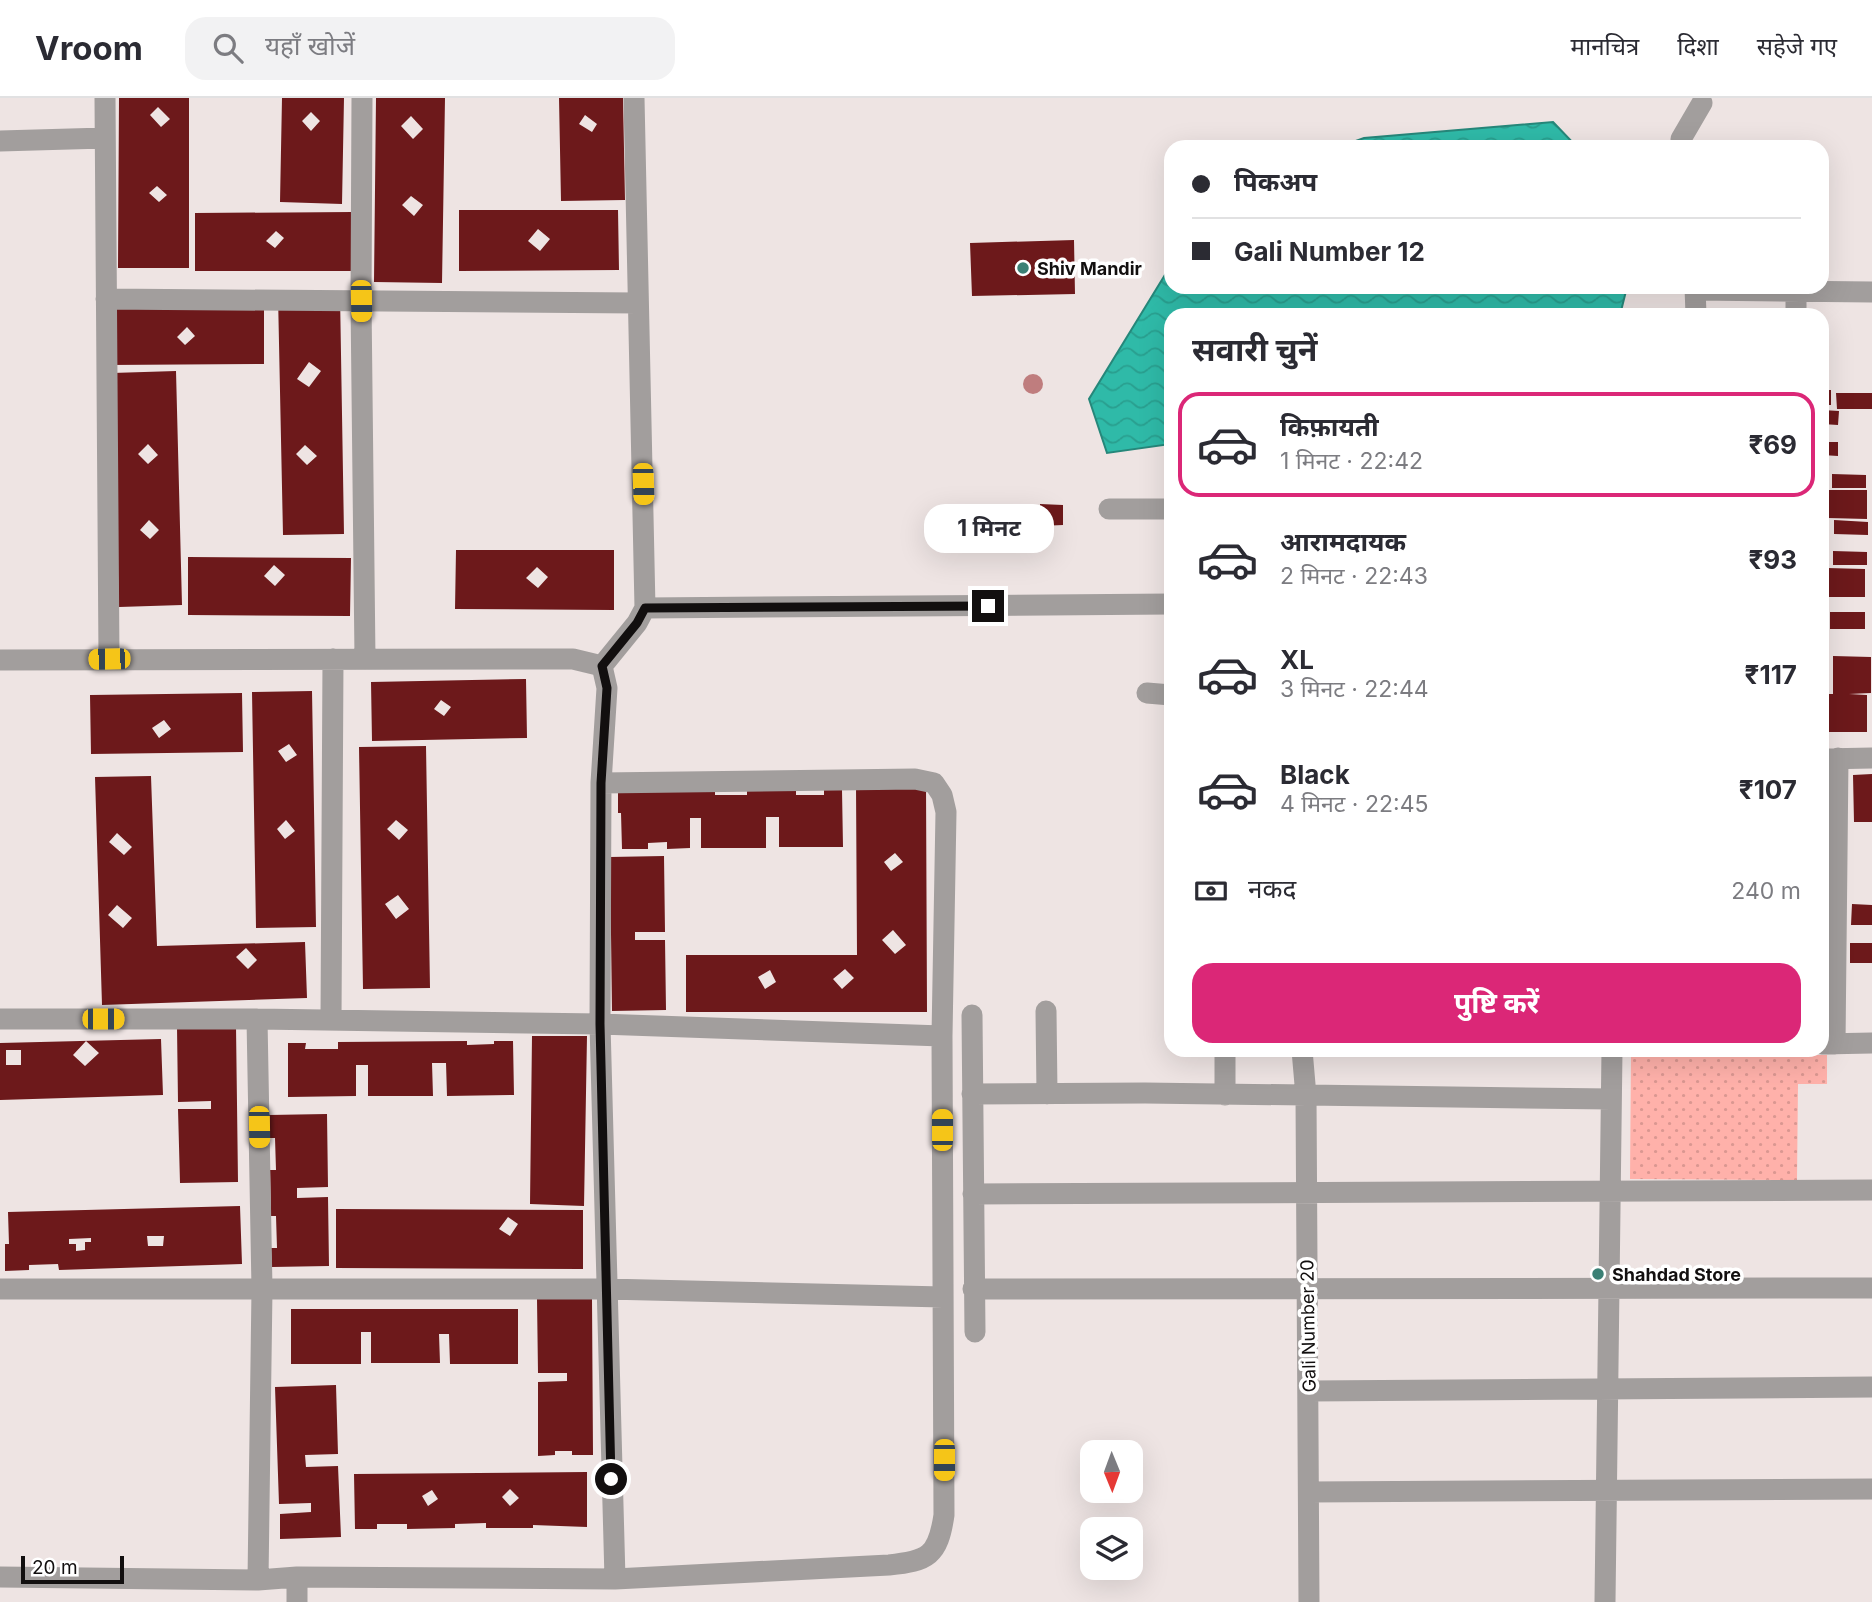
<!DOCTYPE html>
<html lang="hi">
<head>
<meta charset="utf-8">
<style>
  :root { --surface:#fff; --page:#f2f2f3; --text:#2b2b33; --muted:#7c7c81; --line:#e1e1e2; --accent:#db2777 }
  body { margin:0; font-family:Inter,"Noto Sans Devanagari",sans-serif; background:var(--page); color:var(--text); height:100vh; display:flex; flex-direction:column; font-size:26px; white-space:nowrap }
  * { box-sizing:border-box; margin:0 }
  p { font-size:23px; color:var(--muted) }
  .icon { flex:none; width:38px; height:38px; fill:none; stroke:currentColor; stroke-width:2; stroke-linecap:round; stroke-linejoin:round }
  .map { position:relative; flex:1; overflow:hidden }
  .details { position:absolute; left:1164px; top:210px; width:665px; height:749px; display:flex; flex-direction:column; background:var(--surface); border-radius:21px; box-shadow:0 7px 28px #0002 }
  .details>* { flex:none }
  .hud { position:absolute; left:1164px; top:42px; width:665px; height:154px; border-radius:21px; box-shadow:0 7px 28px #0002; display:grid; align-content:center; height:154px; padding:0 28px; background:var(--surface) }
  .needle { width:46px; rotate:179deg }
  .fabs { position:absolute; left:1080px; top:1342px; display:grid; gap:14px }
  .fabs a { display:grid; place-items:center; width:63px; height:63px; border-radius:14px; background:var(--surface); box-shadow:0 7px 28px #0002; font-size:35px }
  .scale { position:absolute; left:21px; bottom:18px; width:103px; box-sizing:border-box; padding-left:7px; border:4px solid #120f0f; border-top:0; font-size:19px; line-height:24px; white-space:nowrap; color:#120f0f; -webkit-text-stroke:5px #fff; paint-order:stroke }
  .end { position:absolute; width:32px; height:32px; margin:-16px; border:9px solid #120f0f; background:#fff; box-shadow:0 0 0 4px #fff }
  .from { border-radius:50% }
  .bubble { position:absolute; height:49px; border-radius:21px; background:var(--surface); box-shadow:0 7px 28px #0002; font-size:23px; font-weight:700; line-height:49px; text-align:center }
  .car { position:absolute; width:21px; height:42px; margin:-21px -10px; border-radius:9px; box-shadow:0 0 5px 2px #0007; background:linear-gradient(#f5c518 24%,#345 0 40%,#f5c518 0 76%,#345 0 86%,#f5c518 0) }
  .hud b { display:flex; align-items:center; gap:24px; height:66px; font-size:26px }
  .hud b+b { border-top:2px solid var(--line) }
  .hud i { width:18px; height:18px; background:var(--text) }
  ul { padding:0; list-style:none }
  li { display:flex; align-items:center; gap:21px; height:105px; margin:0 14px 10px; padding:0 14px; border:4px solid transparent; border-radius:21px }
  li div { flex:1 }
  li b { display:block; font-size:26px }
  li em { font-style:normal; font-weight:700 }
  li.selected { border-color:var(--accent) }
  li>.icon { width:63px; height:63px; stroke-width:1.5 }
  h2 { padding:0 28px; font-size:32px; line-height:84px }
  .pay { display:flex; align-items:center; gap:18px; height:77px; padding:0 28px; font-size:26px }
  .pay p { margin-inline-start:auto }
  .cta { display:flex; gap:14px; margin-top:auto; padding:14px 28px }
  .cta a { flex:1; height:80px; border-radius:21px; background:var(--accent); color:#fff; font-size:28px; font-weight:700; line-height:80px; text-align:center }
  header { display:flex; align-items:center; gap:42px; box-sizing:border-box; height:98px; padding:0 35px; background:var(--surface); border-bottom:2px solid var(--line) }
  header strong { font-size:33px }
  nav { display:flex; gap:38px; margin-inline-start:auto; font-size:24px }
  .search { width:490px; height:63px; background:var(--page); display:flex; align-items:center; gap:18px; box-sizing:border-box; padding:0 24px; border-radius:21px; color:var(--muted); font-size:26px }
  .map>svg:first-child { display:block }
  .park { fill:url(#park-dots) }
  .water { fill:url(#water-waves); stroke:#26877a; stroke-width:2 }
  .building { fill:#6d191b; fill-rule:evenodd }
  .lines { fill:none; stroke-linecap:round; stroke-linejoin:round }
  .street { stroke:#a29e9d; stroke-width:21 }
  .tree { fill:#bf7d7e }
  .route { stroke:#120f0f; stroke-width:9 }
  .poi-dot { fill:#3b8075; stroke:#fff; stroke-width:2.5 }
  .labels { text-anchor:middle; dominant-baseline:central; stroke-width:7; stroke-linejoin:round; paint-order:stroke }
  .poi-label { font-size:18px; font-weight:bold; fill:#120f0f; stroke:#fff; text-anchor:start }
  .street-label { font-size:18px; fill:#120f0f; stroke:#fff }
</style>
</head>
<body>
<header>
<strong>Vroom</strong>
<div class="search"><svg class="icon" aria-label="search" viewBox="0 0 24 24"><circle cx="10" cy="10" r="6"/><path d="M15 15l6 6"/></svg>यहाँ खोजें</div>
<nav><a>मानचित्र</a><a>दिशा</a><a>सहेजे गए</a></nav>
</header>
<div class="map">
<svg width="1872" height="1504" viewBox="0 0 1872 1504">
  <defs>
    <pattern id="park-dots" width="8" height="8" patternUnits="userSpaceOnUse" patternTransform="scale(1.75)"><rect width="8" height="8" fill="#ffb1aa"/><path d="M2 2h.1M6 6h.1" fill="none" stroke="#da9791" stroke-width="1.8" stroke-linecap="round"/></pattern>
    <pattern id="water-waves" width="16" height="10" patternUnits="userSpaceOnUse" patternTransform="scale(1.75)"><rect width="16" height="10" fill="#2fbaa8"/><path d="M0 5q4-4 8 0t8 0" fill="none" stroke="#299f8f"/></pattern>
  </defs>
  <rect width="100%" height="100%" fill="#eee4e3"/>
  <!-- park -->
  <path class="park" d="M1631 957H1827V986H1798L1797 1082 1630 1081Z"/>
  <!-- water -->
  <path class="water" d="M1553 24 1577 49H1339L1364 40Z
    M1171 167V189H1627L1620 217H1171V346L1107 355 1089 301Z"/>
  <!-- building -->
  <path class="building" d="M119 0H189V170H118ZM158 9 170 21 161 29 150 17ZM157 88 167 97 159 104 149 95Z
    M282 0H344L342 106 280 104ZM311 14 320 23 311 33 302 23Z
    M376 0H445L442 185 374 184ZM411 18 423 31 413 41 401 28ZM411 98 423 107 414 118 402 107Z
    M559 0H623L625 102 561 103ZM585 17 597 26 592 34 579 26Z
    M459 112H618L619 172 459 173ZM538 131 550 141 540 153 528 143Z
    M353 114V173H195V115ZM276 133 284 140 275 150 266 143Z
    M1074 142 1075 196 972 198 970 145Z
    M340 196 344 436 283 437 278 197ZM309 264 321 273 309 289 297 281ZM305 347 317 358 307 367 296 356Z
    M264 206V266L107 267 106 208ZM187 229 195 238 185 247 177 239Z
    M176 273 182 507 119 509 112 275ZM148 346 158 357 148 366 138 356ZM149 422 159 432 150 441 140 432Z
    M1822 292H1831V307H1822Z
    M1836 295H1872V311H1837Z
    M1822 312 1839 313 1838 327 1822 326Z
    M1822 344H1838V358L1822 357Z
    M1832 376 1866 377V390H1832Z
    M1829 392H1867V421L1828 420Z
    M1040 406 1063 407V427L1040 428Z
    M989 408H1005L1004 428H989Z
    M1834 422 1868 424V437L1834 436Z
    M456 452H614V512L455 511ZM537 469 548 479 538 490 526 480Z
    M1833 453 1867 454V467H1833Z
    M188 459 351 460 350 518 188 517ZM274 467 285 477 275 488 264 478Z
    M1827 470 1865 471V499H1827Z
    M1822 511H1828L1827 536H1822Z
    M1830 514H1865V531H1830Z
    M1833 558 1871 559V595L1849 596 1867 597V634H1829V596H1833Z
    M526 581 527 640 372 643 371 584ZM441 602 451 609 444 618 434 611Z
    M312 593 316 829 256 830 252 594ZM289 646 297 657 286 664 278 653ZM286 722 295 733 285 741 277 731Z
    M242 595 243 654 91 656 90 597ZM164 622 171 631 159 640 152 630Z
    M426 648 430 890 363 891 359 649ZM396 722 408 732 399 742 387 731ZM398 797 409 811 396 821 385 806Z
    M1872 676V724H1854L1853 677Z
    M151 678 157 848 305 844 307 900 102 907 95 679ZM117 735 132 749 124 757 109 744ZM117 807 132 820 123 830 108 817ZM246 850 257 862 248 871 236 859Z
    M926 686 927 914H686V857H857L856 687ZM895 755 903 764 891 773 884 764ZM893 832 906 847 895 856 882 842ZM845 871 854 880 842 891 833 881ZM770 872 776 884 765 891 758 879Z
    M796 692V697H824V692H842L843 749H779V719H766V750H701V720H690V750L667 751V744L648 745V751H622L621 715H618V694L715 693V697H747V693Z
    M664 758 665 834H635V842H665L666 912 612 913 610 759Z
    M1822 803H1830V868H1822Z
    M1852 806 1872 807V827H1851Z
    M1850 845H1872V865H1850Z
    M1822 894H1830L1829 936H1822Z
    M236 928 238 1084 180 1085 178 1011H211V1003L178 1004 177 929Z
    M532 938H587L584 1108 530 1106Z
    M161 941 163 997 0 1002V945ZM86 943 99 955 85 968 73 957ZM6 952H21V967H6Z
    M467 943V947L494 946V943H513L514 997 447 998 446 965H432L433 998H368V967H356V998L288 999V945H306L305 951H338V944Z
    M327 1016 328 1089 297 1090V1100L328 1099 329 1168 272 1169 271 1150H277L276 1118H271L270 1072H276L275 1040H269V1017Z
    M240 1108 242 1166 59 1172 58 1166 29 1167V1172L5 1173V1146H9L8 1114ZM147 1138H164L163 1148H148ZM91 1140V1144H85V1152L76 1153V1146H69V1141Z
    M336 1111 583 1112V1171L336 1170ZM508 1119 518 1126 510 1138 499 1131Z
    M537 1201H592L593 1357H572V1353H555V1357L538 1358V1284L567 1283V1275H538Z
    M291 1211H518V1266H450L449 1236H439L440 1265H371V1234H361V1266H291Z
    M336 1287 338 1356 305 1357 306 1369 338 1368 341 1439 280 1441V1416L311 1414V1405L279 1406 275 1289Z
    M587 1374V1429L533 1427V1430H486V1425L455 1426V1430L407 1431V1426H377V1431H355L354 1376ZM510 1391 519 1400 510 1408 502 1399ZM432 1392 438 1401 428 1408 422 1398Z"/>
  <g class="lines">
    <!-- street -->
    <path class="street" d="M105 0 109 561
      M362 0 361 203 365 561
      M0 43 105 40
      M1681 49V41L1702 5
      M1695 189 1696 217
      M1696 192 1872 194
      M106 201 638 205
      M1796 217V194
      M1109 411H1171
      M645 510 1171 506
      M0 562 573 561 602 568 607 590 601 685 600 926 615 1481 297 1479 258 1482 0 1479
      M602 568 637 525 645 510 634 0
      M1147 595 1171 597
      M1822 661 1872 660
      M601 685 915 681 934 685 942 697 946 714 942 938 944 1417C938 1458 928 1463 889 1467L615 1481
      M1046 913 1047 996
      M972 917 975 1234
      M0 921H257L600 926 942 938
      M257 921 262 1191 258 1482
      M331 922 333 561
      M1822 946 1872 945
      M1835 946 1838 660
      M1302 952 1306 998 1309 1504
      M972 996 1145 995 1611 1001
      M1225 997V952
      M973 1096 1872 1092
      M0 1191H606L943 1199
      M973 1191 1872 1190
      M1310 1293 1872 1289
      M1309 1394 1872 1391
      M297 1479V1504
      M1605 1504 1612 952"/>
  </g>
  <!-- trees -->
  <circle class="tree" cx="1033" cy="286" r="10"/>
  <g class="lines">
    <!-- route -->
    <path class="route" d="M611 1381 600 926 601 685 607 590 602 568 637 525 645 510 988 508"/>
  </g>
  <!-- markers -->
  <g class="poi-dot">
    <circle cx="1023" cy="170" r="7"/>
    <circle cx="1598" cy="1176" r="7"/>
  </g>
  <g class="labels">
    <!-- poi labels -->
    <g class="poi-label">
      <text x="1037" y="170">Shiv Mandir</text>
      <text x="1612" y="1176">Shahdad Store</text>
    </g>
    <!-- street labels -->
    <g class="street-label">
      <text transform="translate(1308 1228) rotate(-91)">Gali Number 20</text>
    </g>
  </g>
</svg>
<div class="fabs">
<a><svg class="needle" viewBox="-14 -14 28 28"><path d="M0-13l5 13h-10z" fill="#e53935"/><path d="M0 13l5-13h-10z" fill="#7c7c81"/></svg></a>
<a><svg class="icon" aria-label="layers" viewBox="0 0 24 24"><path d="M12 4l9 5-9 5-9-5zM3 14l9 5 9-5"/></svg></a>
</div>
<div class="scale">20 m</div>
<i class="end from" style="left:611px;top:1381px"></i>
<i class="end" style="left:988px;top:508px"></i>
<div class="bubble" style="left:924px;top:406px;width:130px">1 मिनट</div>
<i class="car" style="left:361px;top:203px;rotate:179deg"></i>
<i class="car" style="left:643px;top:386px;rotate:178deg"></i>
<i class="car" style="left:109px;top:561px;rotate:269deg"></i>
<i class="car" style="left:103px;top:921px;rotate:90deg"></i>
<i class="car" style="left:259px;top:1029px;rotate:179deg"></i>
<i class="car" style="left:942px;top:1032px;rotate:0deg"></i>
<i class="car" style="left:944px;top:1362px;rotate:180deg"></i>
<div class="hud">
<b><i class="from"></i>पिकअप</b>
<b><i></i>Gali Number 12</b>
</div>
<section class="details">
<h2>सवारी चुनें</h2>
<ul>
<li class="selected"><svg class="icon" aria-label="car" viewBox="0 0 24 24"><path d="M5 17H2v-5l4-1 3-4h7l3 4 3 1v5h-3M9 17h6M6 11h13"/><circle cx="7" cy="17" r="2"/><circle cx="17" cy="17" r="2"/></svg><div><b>किफ़ायती</b><p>1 मिनट · 22:42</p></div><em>₹69</em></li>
<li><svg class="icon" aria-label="car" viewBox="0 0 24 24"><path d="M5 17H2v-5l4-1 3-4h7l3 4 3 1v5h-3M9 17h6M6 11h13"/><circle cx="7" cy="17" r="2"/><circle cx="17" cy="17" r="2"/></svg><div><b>आरामदायक</b><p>2 मिनट · 22:43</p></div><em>₹93</em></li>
<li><svg class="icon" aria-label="car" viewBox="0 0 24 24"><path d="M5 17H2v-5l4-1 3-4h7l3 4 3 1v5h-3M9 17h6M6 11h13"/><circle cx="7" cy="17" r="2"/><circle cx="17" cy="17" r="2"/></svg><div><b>XL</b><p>3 मिनट · 22:44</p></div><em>₹117</em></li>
<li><svg class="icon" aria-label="car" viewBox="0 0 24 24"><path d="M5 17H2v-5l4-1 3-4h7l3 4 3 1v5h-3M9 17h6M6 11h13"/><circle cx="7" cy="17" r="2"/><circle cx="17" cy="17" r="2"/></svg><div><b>Black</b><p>4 मिनट · 22:45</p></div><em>₹107</em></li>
</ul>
<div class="pay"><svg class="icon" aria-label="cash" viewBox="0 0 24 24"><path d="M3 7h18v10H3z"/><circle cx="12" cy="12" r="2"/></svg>नकद<p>240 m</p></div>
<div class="cta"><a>पुष्टि करें</a></div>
</section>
</div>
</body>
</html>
